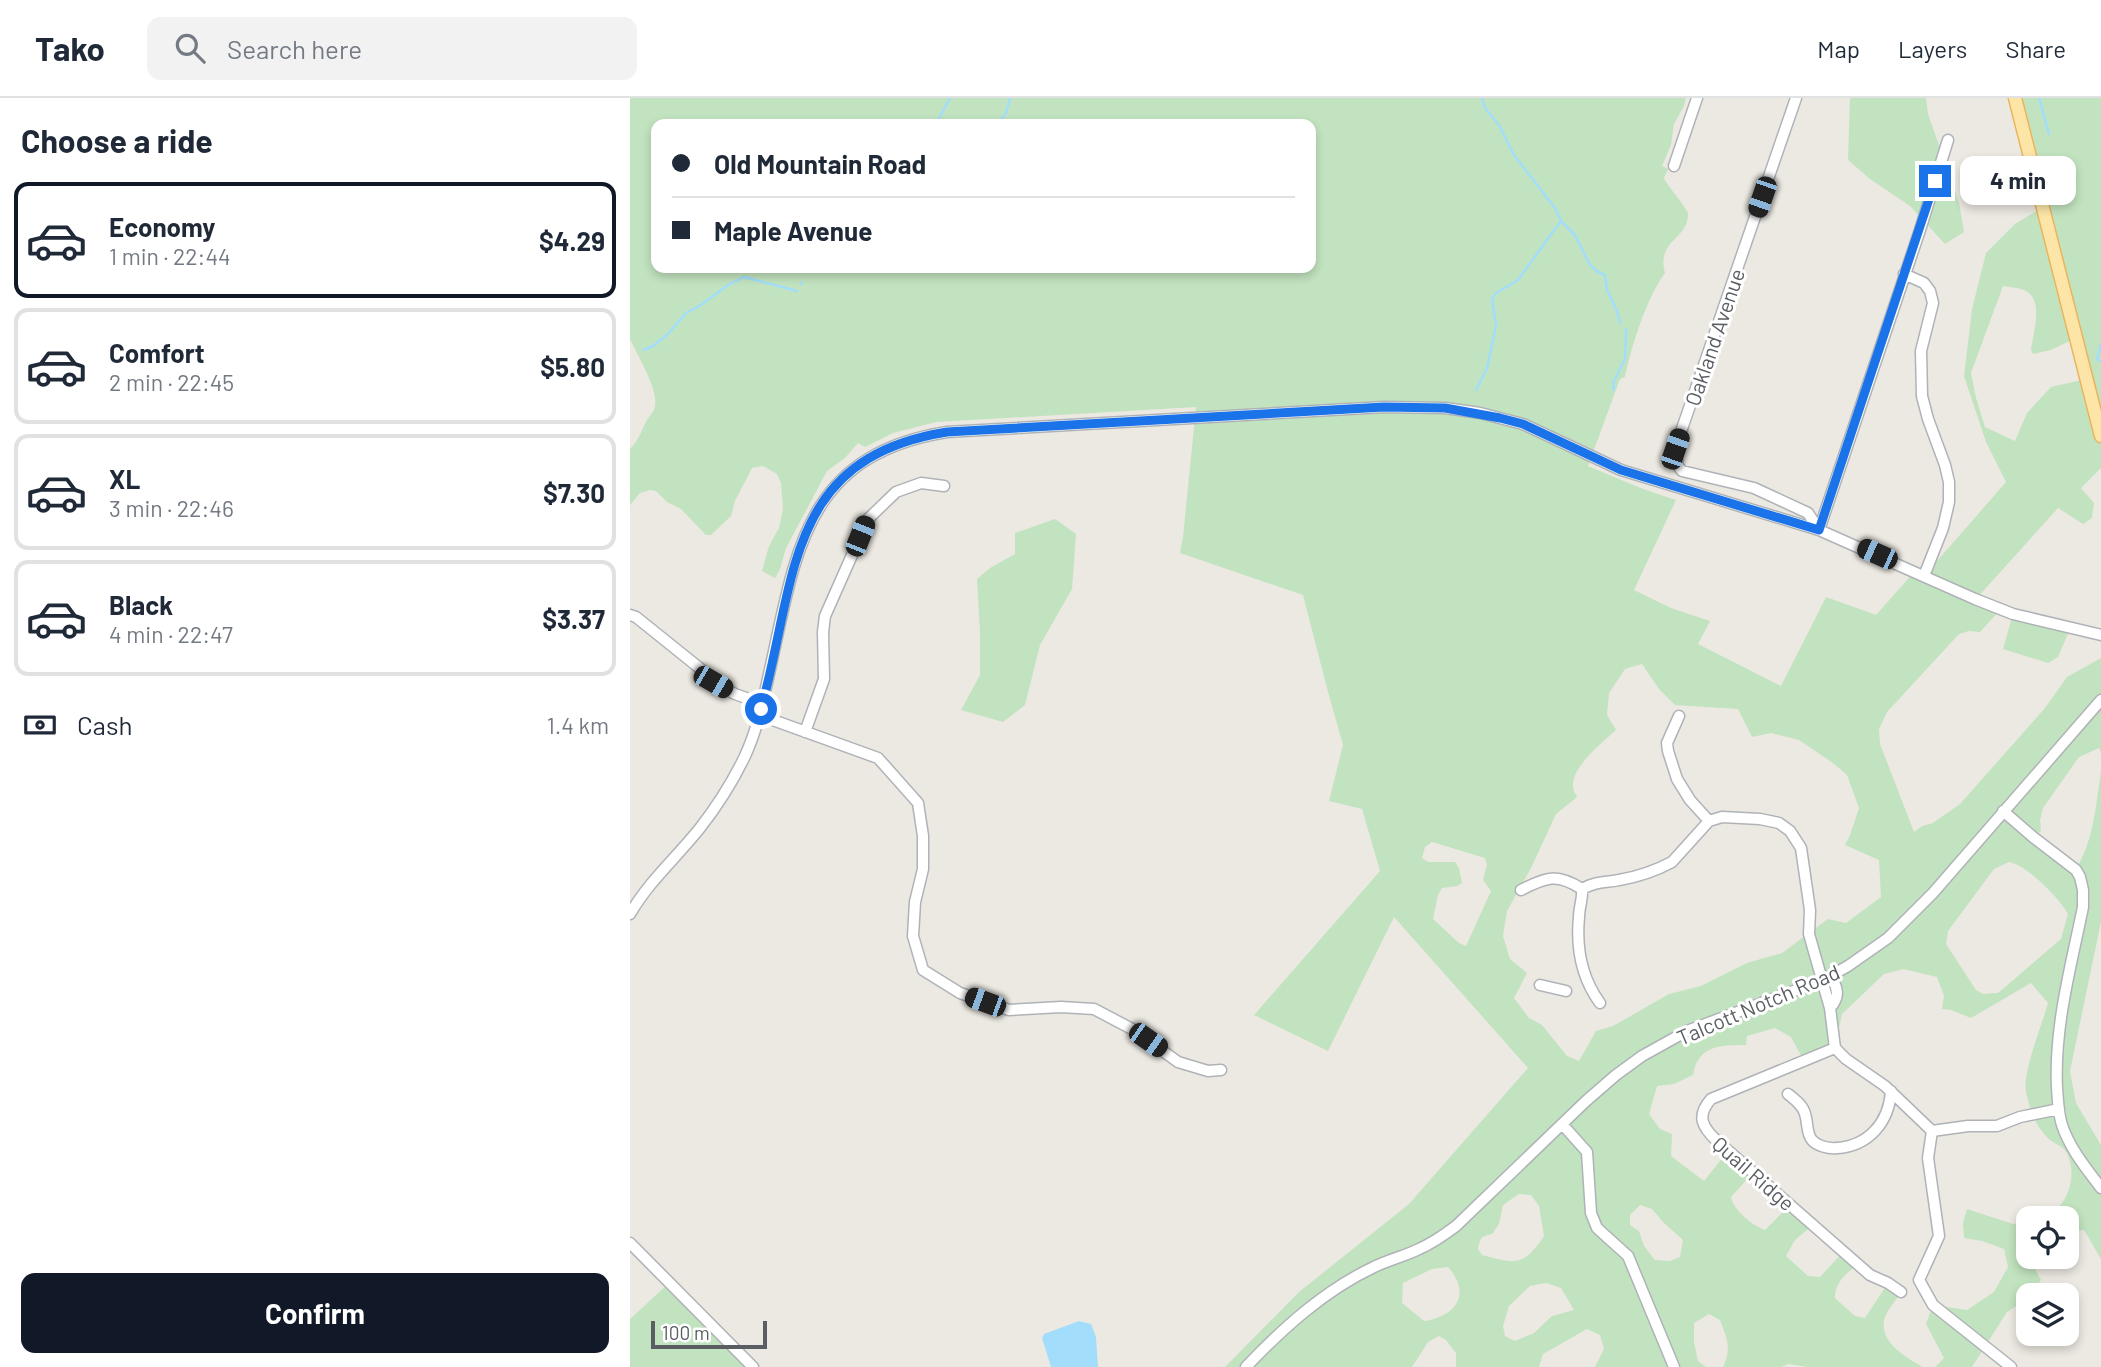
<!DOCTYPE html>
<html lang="en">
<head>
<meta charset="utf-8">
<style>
  :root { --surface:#fff; --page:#f2f2f3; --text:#1f2937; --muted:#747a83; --line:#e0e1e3; --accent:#111827 }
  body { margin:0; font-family:Barlow,sans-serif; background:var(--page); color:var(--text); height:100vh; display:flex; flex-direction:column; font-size:26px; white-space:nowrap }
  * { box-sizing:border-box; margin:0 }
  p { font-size:23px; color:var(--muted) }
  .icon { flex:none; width:38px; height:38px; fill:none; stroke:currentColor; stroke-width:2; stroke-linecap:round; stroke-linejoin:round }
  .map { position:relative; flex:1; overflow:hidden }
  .panel { display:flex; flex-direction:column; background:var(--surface); width:630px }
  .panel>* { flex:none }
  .hud { position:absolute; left:21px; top:21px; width:665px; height:154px; border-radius:14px; box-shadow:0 4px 10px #0003; display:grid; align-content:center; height:154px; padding:0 21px; background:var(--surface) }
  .tools { position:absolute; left:1386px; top:1108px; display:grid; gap:14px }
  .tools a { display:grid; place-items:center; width:63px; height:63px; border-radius:14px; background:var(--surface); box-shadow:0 4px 10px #0003; font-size:35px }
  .scale { position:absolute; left:21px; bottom:18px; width:116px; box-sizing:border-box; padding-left:7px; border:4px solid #5a5e62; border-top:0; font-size:19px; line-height:24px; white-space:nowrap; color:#5a5e62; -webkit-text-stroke:5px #fff; paint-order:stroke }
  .end { position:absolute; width:32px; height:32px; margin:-16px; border:9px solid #1a73e8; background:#fff; box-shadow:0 0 0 4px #fff }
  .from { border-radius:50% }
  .bubble { position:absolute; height:49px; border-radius:14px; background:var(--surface); box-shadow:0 4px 10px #0003; font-size:23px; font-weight:700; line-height:49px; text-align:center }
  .car { position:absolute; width:21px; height:42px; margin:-21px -10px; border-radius:9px; box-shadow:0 0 5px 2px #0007; background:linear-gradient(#222 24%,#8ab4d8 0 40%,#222 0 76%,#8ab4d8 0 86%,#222 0) }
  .hud b { display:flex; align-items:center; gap:24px; height:66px; font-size:26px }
  .hud b+b { border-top:2px solid var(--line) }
  .hud i { width:18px; height:18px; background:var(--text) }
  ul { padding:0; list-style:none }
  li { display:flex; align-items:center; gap:21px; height:116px; margin:0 14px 10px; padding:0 7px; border:4px solid var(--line); border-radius:14px }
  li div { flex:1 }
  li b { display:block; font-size:26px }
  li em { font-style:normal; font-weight:700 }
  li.selected { border-color:var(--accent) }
  li>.icon { width:63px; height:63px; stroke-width:1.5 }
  h2 { padding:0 21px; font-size:32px; line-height:84px }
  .pay { display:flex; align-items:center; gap:18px; height:77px; padding:0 21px; font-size:26px }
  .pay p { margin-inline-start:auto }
  .action { display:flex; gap:14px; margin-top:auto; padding:14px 21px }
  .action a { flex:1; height:80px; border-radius:14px; background:var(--accent); color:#fff; font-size:28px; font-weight:700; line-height:80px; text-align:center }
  header { display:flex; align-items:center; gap:42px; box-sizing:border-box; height:98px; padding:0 35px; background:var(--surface); border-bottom:2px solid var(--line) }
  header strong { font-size:33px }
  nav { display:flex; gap:38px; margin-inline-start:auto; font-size:24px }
  .search { width:490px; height:63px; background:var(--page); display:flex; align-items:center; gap:18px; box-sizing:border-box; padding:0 24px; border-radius:14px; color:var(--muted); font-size:26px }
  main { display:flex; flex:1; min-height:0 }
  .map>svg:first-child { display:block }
  .green { fill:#c2e3bf; fill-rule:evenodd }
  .water { fill:#a2defb }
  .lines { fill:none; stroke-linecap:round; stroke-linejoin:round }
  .stream { stroke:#a2defb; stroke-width:2.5 }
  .minor-casing { stroke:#afb3b7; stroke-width:13 }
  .major-casing { stroke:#ebb45c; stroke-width:15 }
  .minor { stroke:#fff; stroke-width:10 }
  .major { stroke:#fce5a7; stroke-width:12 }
  .route { stroke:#1a73e8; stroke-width:9 }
  .labels { text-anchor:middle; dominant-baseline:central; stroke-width:6; stroke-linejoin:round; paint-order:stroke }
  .street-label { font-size:21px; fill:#5a5e62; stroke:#fff }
</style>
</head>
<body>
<header>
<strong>Tako</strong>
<div class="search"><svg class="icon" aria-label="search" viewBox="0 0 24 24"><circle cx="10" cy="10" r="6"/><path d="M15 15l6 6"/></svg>Search here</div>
<nav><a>Map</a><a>Layers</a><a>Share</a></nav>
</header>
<main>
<section class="panel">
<h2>Choose a ride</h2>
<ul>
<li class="selected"><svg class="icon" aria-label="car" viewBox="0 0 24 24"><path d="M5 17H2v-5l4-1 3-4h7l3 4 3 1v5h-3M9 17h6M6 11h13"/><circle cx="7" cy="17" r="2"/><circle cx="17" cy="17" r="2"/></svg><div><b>Economy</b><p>1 min · 22:44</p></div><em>$4.29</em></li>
<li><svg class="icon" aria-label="car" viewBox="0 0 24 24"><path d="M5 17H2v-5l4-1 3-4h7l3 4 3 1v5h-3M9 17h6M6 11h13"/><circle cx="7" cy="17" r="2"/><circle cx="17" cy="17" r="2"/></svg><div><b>Comfort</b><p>2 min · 22:45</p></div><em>$5.80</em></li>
<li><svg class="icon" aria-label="car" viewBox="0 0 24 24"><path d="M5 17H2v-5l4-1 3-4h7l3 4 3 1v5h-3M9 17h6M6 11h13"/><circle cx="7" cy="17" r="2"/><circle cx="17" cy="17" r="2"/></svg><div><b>XL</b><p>3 min · 22:46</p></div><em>$7.30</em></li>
<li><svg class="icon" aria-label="car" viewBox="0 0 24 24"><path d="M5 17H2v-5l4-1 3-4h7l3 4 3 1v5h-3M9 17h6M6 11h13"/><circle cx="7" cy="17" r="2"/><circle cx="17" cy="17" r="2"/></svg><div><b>Black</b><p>4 min · 22:47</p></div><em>$3.37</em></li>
</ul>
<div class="pay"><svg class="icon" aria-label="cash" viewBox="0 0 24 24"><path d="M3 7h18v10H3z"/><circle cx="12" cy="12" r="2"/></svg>Cash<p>1.4 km</p></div>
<div class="action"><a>Confirm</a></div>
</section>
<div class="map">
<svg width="1471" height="1269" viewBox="0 0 1471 1269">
  <rect width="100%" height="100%" fill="#ece9e2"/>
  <!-- green -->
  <path class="green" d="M0 0H1056L1054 8 1044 26 1041 47 1032 68 1038 71 1034 80C1038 89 1058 111 1058 116 1058 142 1026 142 1035 175 1017 199 1001 249 995 279L990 281 958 368 1013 391 1046 402 1004 492 1041 510 1080 523 1068 546 1151 588 1196 499 1246 517 1284 474 1294 478 1376 384 1356 344 1334 278 1342 211 1356 155 1385 126 1413 109 1385 0H1471V370L1451 390 1464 405 1462 420 1453 426 1428 410 1346 501 1371 511 1350 534 1339 533 1329 536 1257 614 1249 631 1250 646 1284 734 1292 728 1303 725 1330 706 1415 610 1437 579 1471 560V655L1469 650 1449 659 1413 710 1410 722 1411 733 1403 739 1446 771C1464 742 1466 706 1471 673V824L1440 973 1446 1005 1471 1047V1161L1454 1132 1437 1134V1120H1415C1438 1108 1448 1079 1437 1055 1434 1049 1426 1046 1420 1042 1406 1030 1400 1012 1396 994 1392 975 1412 927 1418 905L1401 885 1341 920 1321 912 1312 911 1314 898 1307 879 1273 871 1254 876 1212 916 1205 950 1174 963 1161 939 1145 930 1117 938 1116 947C1091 947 1068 947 1063 977L1044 986 1027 988 1019 1016 1030 1031 1042 1036 1041 1058 1074 1083 1098 1053 1123 1075 1101 1099C1103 1112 1123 1128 1135 1132L1160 1107 1183 1127 1165 1142 1156 1158 1178 1178 1190 1179 1214 1153 1228 1166C1216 1176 1205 1184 1205 1200L1225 1218 1235 1220 1258 1185 1271 1195C1266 1202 1258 1211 1255 1219 1247 1243 1275 1259 1293 1269H1177L1159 1266 1151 1269H1093C1102 1250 1097 1241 1090 1222L1079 1216 1064 1225V1244L1068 1263 1076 1269H965L974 1251 970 1237 957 1231 913 1256 909 1269H826V1255L816 1242 809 1238 798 1244 782 1269H595L669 1194 779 1106 898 970 764 819 698 953 624 917 750 773 732 711 699 703 713 647 698 594 673 497 550 455 553 439 566 309 306 324 263 335 235 349 228 345 215 360 197 373 156 450 150 471 145 480 132 473 139 448 149 430 153 411 151 385 147 376 133 368 122 370 105 403 101 418 81 437H76L51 411 37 404 26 393 20 392 10 395 0 407V351C9 342 11 333 17 322 20 317 24 314 25 308 28 290 8 259 0 241ZM26 26H681V170H26ZM1373 188C1380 189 1390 190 1396 193 1414 203 1403 235 1401 252L1403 256 1421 252 1446 240 1456 281 1421 289 1397 315 1385 343 1355 329 1346 300 1341 275ZM1012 566 1029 591 1045 607 1108 611 1122 639 1141 635 1169 642 1203 665 1217 677 1229 710 1220 737 1215 747 1249 762 1251 799 1216 825 1198 821 1152 855 1117 865 1071 888 1039 896 983 928 966 933 949 963 937 958 912 927 899 920 884 900 897 875 880 861 873 838 877 813 901 770 926 716 947 699C946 696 943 693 943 689 941 669 973 644 986 632L977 617 979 595 995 571ZM802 744 855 760 857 767 853 782 861 793 836 848 829 845 803 821 808 797 812 790 827 788 832 785 829 770 825 764H798L792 760 795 749ZM1379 764C1397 767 1429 800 1438 816L1431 841 1368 895 1353 896 1346 892 1316 846 1318 833 1364 771ZM889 1096 901 1097 909 1108 914 1138C893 1169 886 1166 852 1157L848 1151C850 1140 851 1138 862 1136L869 1126 873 1107ZM1010 1107 1022 1111 1034 1125 1053 1142 1050 1159 1040 1163 1025 1162 1014 1148 1009 1133 1000 1127V1117ZM818 1169C842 1196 826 1218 794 1223L772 1205 773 1185 802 1171ZM916 1185 931 1190 944 1212 922 1218 904 1235 885 1243 875 1238 873 1228 879 1208 900 1188Z
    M1220 0H1296L1298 16 1329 104 1334 134 1315 146 1280 108 1240 81 1218 62Z
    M425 421 446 436 442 491 410 547 395 607 373 624 331 612 350 577V535L347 481 360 470 385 456V435Z
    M1383 516 1440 531 1428 559 1418 565 1373 551Z
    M1337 1111 1383 1126 1398 1124V1158L1411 1182 1397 1201 1377 1214 1342 1269H1305L1314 1260 1296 1226 1303 1207 1337 1212 1364 1194 1378 1169 1374 1151 1352 1143 1334 1140 1333 1125Z
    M39 1185 118 1269H0V1221Z"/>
  <!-- water -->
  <path class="water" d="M449 1223 461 1226 466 1239 468 1269H421L412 1240 414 1236Z"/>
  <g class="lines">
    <!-- stream -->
    <path class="stream" d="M852 0 855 10 869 27 884 57 925 110 931 123 945 137 960 167 968 174 975 177 977 192 987 213 990 225
      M1409 0 1419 36
      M307 24 320 0
      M367 26 376 15 380 0
      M171 186 172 184
      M1471 247 1467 261 1471 263
      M14 252 23 248 38 236 56 215 71 207 98 187 114 179 167 193
      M846 292 857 270 866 228 862 201 866 195 888 182 930 124
      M984 292 983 285 995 261 996 231"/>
    <!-- minor casing -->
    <g class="minor-casing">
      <path id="minor" d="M1166 0 1045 351 1048 368 1052 373 1124 390 1178 415 1189 432
        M1044 68 1067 0
        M1274 176 1294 185 1300 193 1303 205 1291 253 1292 298 1298 321 1315 367 1319 384V404L1313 430 1294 478
        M1189 432 1290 132 1318 42
        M0 517 6 519 72 572 83 584 105 596 133 606
        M129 617 248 660 288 705 293 738V771L285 804 283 838 293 872 330 895 379 912 431 909 464 911 504 932 548 964 578 973 591 972
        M1049 618 1037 645 1038 653 1047 681 1060 702 1079 723
        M175 634 194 581 193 534 195 518 238 421 266 394 291 385 314 388
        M1373 713 1403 739 1446 772 1450 779 1453 792V809C1441 868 1424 929 1427 990 1428 1001 1428 1015 1432 1027 1440 1051 1456 1070 1471 1090
        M952 791C967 783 974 785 989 782 1007 779 1027 772 1042 764L1079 723 1092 719 1130 721 1149 725 1160 733 1171 750 1180 812 1179 836 1200 910 1205 950 1216 961 1255 988 1302 1033
        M952 791C953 801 949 809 949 819 946 850 951 879 970 905
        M891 792C916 779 927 775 952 791
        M0 816C19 783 47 759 70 730 88 707 103 683 115 658 127 632 133 604 139 576 166 456 173 357 317 334L754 309 815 310 850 315 893 326 991 372 1189 432 1345 501 1383 516 1471 537
        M910 887 936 893
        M1200 910C1211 898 1207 890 1201 877
        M1205 950 1081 1001C1066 1018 1072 1029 1087 1043L1240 1177 1258 1185 1271 1194
        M1158 996C1164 1001 1173 1007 1175 1016 1178 1024 1176 1035 1182 1042 1187 1048 1199 1051 1207 1050 1238 1048 1259 1025 1261 993
        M932 1026 957 1054 961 1115 967 1130 998 1158 1044 1269
        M1302 1033 1298 1060 1309 1138 1289 1182 1303 1207 1381 1269
        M1302 1033 1338 1028H1367L1390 1019 1429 1011
        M0 1145 123 1269
        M616 1269C653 1230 695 1192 744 1169 758 1162 775 1158 789 1151 803 1145 814 1137 826 1128L956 1003 986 977 1012 958 1057 933 1193 882 1218 868 1258 840 1303 795 1471 602"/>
    </g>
    <!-- major casing -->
    <g class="major-casing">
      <path id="major" d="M1385 0 1471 338"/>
    </g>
    <!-- minor -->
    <use href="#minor" class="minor"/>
    <!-- major -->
    <use href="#major" class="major"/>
  </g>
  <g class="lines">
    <!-- route -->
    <path class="route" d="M131 611C167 483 154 360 317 334L754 309 815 310 870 320 893 326 991 372 1189 432 1305 83"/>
  </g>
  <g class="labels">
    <!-- street labels -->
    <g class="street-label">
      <text transform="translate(1084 239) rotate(-71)">Oakland Avenue</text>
      <text transform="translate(1128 906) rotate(-23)">Talcott Notch Road</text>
      <text transform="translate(1124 1075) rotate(41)">Quail Ridge</text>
    </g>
  </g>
</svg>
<div class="tools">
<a><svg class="icon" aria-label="locate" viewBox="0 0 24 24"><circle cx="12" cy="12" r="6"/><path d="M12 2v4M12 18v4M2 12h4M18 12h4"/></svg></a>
<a><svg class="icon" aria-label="layers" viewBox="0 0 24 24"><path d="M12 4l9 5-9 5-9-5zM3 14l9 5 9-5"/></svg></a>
</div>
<div class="scale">100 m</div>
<i class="end from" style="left:131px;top:611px"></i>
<i class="end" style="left:1305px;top:83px"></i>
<div class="bubble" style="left:1330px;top:58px;width:116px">4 min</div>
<i class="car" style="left:1132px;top:99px;rotate:199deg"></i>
<i class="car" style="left:1045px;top:351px;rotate:19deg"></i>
<i class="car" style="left:230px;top:438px;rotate:22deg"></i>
<i class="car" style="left:1247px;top:456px;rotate:294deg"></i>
<i class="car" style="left:83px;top:584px;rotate:120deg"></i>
<i class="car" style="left:355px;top:904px;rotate:290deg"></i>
<i class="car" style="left:518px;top:942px;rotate:125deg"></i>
<div class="hud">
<b><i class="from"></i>Old Mountain Road</b>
<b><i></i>Maple Avenue</b>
</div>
</div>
</main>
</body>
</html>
